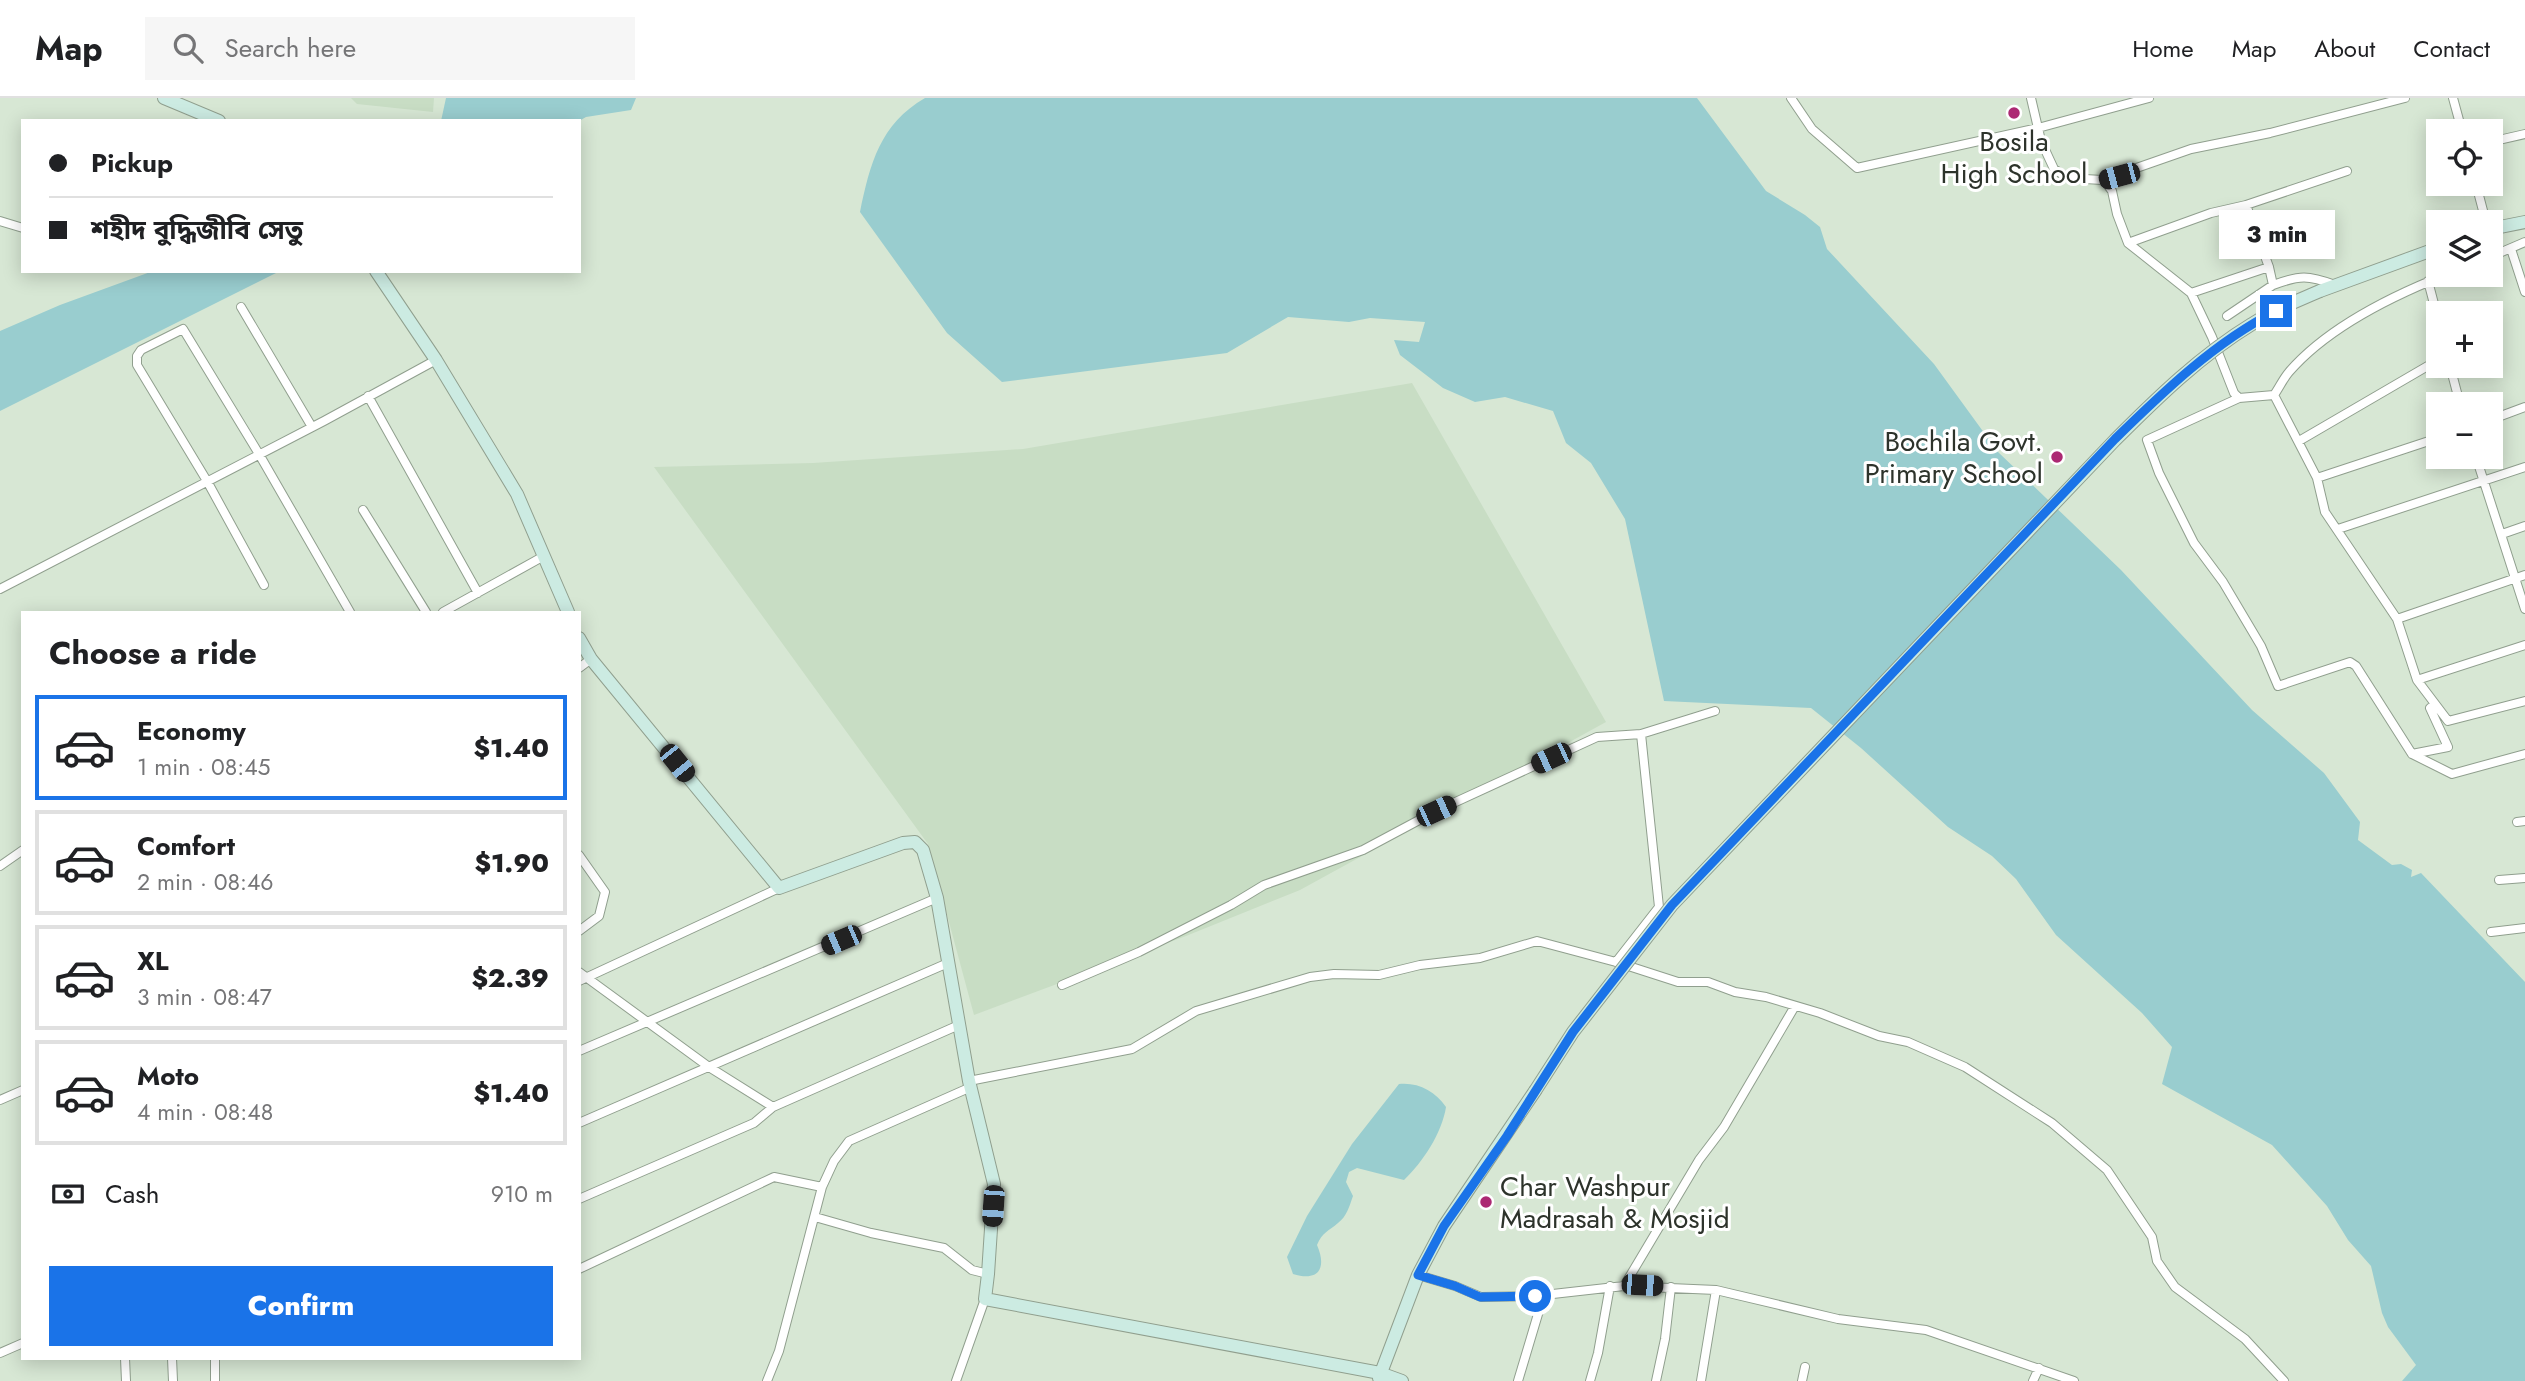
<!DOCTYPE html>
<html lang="en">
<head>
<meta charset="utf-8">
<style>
  :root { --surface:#fff; --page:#f6f6f6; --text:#202124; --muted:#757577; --line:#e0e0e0; --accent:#1a73e8 }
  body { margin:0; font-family:Jost,"Noto Sans Bengali",sans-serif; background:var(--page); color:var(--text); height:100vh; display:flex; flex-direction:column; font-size:26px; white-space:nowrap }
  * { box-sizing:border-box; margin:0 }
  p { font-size:23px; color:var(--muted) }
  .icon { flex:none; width:38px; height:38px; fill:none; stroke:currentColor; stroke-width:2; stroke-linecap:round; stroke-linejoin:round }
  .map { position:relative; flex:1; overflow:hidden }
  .side { position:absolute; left:21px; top:513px; width:560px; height:749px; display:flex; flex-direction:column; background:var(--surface); border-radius:0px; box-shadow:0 4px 18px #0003 }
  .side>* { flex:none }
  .guide { position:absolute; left:21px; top:21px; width:560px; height:154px; border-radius:0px; box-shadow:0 4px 18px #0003; display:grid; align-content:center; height:154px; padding:0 28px; background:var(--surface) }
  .controls { position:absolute; left:2426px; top:21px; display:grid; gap:14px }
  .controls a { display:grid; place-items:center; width:77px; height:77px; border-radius:0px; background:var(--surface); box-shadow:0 4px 18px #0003; font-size:35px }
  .end { position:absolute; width:32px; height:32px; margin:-16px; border:9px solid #1a73e8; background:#fff; box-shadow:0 0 0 4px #fff }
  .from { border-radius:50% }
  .bubble { position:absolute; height:49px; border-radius:0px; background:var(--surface); box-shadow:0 4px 18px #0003; font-size:23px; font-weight:800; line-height:49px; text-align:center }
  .car { position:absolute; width:21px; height:42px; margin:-21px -10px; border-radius:9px; box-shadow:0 0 5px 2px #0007; background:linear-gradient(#222 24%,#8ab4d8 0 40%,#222 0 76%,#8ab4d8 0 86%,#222 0) }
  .guide b { display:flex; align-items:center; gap:24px; height:66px; font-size:26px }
  .guide b+b { border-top:2px solid var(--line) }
  .guide i { width:18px; height:18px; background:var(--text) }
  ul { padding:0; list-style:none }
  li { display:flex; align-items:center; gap:21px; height:105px; margin:0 14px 10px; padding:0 14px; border:4px solid var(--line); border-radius:0px }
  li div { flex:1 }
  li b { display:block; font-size:26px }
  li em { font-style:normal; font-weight:800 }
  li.current { border-color:var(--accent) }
  li>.icon { width:63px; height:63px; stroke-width:1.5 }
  h2 { padding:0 28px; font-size:32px; line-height:84px }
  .pay { display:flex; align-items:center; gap:18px; height:77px; padding:0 28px; font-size:26px }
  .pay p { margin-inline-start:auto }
  .cta { display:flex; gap:14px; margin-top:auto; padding:14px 28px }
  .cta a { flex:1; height:80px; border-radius:0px; background:var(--accent); color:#fff; font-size:28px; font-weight:800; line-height:80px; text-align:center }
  header { display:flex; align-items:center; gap:42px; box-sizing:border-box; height:98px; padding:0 35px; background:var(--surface); border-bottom:2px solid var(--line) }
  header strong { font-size:33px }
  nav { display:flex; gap:38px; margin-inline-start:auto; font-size:24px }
  .search { width:490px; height:63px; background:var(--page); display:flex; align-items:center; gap:18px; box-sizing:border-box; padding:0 24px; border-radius:0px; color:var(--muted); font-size:26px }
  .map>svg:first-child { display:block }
  .built { fill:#c8ddc4 }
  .water { fill:#99cdcf }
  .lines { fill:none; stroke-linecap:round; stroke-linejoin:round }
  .street-casing { stroke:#909f8e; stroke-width:10 }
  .secondary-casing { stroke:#909f8e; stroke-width:14 }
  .street { stroke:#fff; stroke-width:8 }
  .secondary { stroke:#ccebe2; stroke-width:12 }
  .secondary-bridge-casing { stroke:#909f8e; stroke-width:14; stroke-linecap:butt }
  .secondary-bridge { stroke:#ccebe2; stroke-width:12 }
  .route { stroke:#1a73e8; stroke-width:9 }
  .poi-dot { fill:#ac2973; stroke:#fff; stroke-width:2.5 }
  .labels { text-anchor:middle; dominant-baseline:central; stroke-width:6; stroke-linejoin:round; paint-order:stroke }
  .poi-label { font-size:28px; fill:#2d332b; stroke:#fff }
</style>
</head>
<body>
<header>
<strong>Map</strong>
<div class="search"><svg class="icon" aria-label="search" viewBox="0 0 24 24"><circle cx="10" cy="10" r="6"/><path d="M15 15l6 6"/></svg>Search here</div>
<nav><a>Home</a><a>Map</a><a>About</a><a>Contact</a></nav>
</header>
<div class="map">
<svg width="2525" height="1283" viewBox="0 0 2525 1283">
  <rect width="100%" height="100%" fill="#d7e7d4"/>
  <!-- built -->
  <path class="built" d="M351 0H434L433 14 357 6Z
    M1412 285 1606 624 1300 792 1186 838 974 917 928 746 654 369 813 365 1023 351Z"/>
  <!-- water -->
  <path class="water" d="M446 0H636L631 12 586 19 579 23H441Z
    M925 0H1697L1766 93 1805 117 1820 129 1827 151 1934 266 1998 354 2121 472 2252 612 2324 675 2360 724 2358 742 2392 767 2401 766 2412 772 2411 779 2421 775 2525 884V1283H2402L2416 1267 2388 1229 2382 1215 2371 1168 2348 1142 2327 1108 2272 1047 2162 986 2172 949 2142 915 2056 837 2016 781 1992 758 1948 729 1861 650 1811 610 1664 603 1625 421 1591 365 1566 345 1553 313 1505 299 1475 304 1443 290 1400 257 1394 242 1419 244 1425 224 1370 220 1349 224 1288 219 1227 255 1002 284 947 235 860 114C870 66 880 26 925 0Z
    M153 173H280L0 313V233L60 207Z
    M1399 986C1418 984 1435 993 1446 1009 1442 1035 1423 1064 1404 1082L1357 1070 1349 1074 1346 1084 1353 1098C1349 1109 1347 1118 1338 1125 1329 1133 1322 1134 1317 1147 1327 1170 1319 1184 1293 1176L1287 1159 1307 1118 1352 1046Z"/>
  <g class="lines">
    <!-- street casing -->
    <g class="street-casing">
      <path id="street" d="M1791 0 1812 31 1857 70 2038 30 2149 0
        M2031 0 2041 43 2054 71 2068 80 2102 82 2107 86 2112 93 2117 116 2128 145 2191 195 2212 239 2234 295 2239 300 2274 297C2279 290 2283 281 2289 274 2327 230 2392 198 2445 177
        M2453 0 2462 33
        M2490 44 2525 36
        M2102 82 2191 51 2270 35 2405 0
        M2476 86 2486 124
        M0 123 23 130
        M2128 145 2211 115 2246 107 2347 73
        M2511 151 2525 194
        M2490 159 2525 144
        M2428 183 2438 221
        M2273 187C2300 177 2308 177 2335 187
        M2191 195 2269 169
        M241 209 312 329
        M2227 218 2273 187 2269 169 2246 107
        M2450 268 2460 306
        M2274 297 2317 380 2325 414 2397 521 2417 582 2448 623 2525 603
        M368 298 478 495
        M2239 300 2147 342 2159 375 2194 445 2223 484 2261 548 2278 588 2350 564 2356 568 2412 656 2452 676 2525 656
        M2490 322 2525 309
        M2299 343 2438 262
        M2476 359 2525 511
        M2317 380 2438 340
        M363 412 426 514
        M2338 431 2525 369
        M2502 436 2525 428
        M264 487 207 383 137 267V258L141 252 183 231 259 356 350 514
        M0 491 324 323 436 262
        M443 514 544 458
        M2397 521 2525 477
        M579 570 591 561
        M2417 582 2525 547
        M2412 656 2448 649 2430 610 2434 607
        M2517 724 2525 723
        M579 757 605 794 599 818 579 833
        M0 768 23 752
        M2499 782 2525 780
        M2491 834 2525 830
        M1616 864 1659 809 1641 636
        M579 874 709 969 773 1009
        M579 883 779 790
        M1062 887 1139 854 1231 807 1264 787 1363 752 1436 713 1597 639 1641 636 1715 613
        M579 953 937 800
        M969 983 1132 951 1196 913 1310 879 1334 876 1379 877 1420 867 1480 860 1537 843 1616 864 1678 884H1708L1735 894 1766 899 1820 915 1879 938 1908 944 1965 969 2052 1025 2107 1072 2152 1139 2157 1163 2175 1189 2245 1241 2284 1283
        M0 1002 23 992
        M579 1025 948 865
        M579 1101 754 1025 773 1009 959 927
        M815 1119 871 1135 944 1150 972 1172 988 1176
        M579 1171 774 1079 822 1089
        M1418 1177 1455 1188 1481 1199 1535 1198 1624 1188 1716 1192 1838 1221 1926 1232 2074 1283
        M1624 1188 1699 1062 1724 1029 1795 908
        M0 1255 23 1245
        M125 1260 126 1283
        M172 1260 173 1283
        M215 1283V1260
        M767 1283 779 1253 822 1089 834 1063 849 1043 971 989
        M956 1283 985 1201
        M1518 1283 1544 1196
        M1590 1283 1598 1255 1610 1188
        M1656 1283 1665 1241 1671 1189
        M1701 1283 1716 1192
        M1802 1283 1805 1269
        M2033 1283 2039 1270"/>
    </g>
    <!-- secondary casing -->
    <g class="secondary-casing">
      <path id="secondary" d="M164 0 219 23
        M2490 131 2525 124
        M376 173 436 262 517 396 568 514
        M2320 193 2438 150
        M579 540 591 561 779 790 903 745 915 744 923 752 937 800 969 983 994 1086 988 1176 985 1201 1380 1275 1402 1283
        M1379 1280 1418 1177 1444 1128 1535 993"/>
    </g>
    <!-- street -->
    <use href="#street" class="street"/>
    <!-- secondary -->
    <use href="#secondary" class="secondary"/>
    <!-- secondary-bridge casing -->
    <g class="secondary-bridge-casing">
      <path id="secondary-bridge" d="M1535 993 1573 934 1672 807 2115 342C2157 300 2201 257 2252 226 2273 212 2297 203 2320 193"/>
    </g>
    <!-- secondary-bridge -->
    <use href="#secondary-bridge" class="secondary-bridge"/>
  </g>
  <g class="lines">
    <!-- route -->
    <path class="route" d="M1535 1198 1480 1199 1455 1188 1418 1177 1444 1128 1507 1038 1573 934 1672 807 2115 341C2164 293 2215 244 2276 213"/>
  </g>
  <!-- markers -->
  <g class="poi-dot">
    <circle cx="2014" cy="15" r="7"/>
    <circle cx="2057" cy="359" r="7"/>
    <circle cx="1486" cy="1104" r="7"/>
  </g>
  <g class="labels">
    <!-- poi labels -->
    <g class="poi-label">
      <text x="2014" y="43">Bosila<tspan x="2014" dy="32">High School</tspan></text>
      <text x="2043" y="343" text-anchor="end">Bochila Govt.<tspan x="2043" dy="32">Primary School</tspan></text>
      <text x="1500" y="1088" text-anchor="start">Char Washpur<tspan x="1500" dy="32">Madrasah &amp; Mosjid</tspan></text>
    </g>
  </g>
</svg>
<div class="controls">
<a><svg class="icon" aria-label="locate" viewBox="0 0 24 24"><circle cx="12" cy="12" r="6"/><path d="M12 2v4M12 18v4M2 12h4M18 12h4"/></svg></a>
<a><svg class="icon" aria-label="layers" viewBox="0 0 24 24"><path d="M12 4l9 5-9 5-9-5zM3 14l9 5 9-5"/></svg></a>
<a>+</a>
<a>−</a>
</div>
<i class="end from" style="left:1535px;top:1198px"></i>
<i class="end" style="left:2276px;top:213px"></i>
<div class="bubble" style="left:2219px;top:112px;width:116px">3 min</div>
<i class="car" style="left:2119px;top:78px;rotate:255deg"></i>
<i class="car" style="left:1551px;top:660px;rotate:245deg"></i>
<i class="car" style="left:677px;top:665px;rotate:141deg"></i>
<i class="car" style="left:1436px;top:713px;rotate:65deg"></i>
<i class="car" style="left:841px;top:842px;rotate:247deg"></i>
<i class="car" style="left:993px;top:1108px;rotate:184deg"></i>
<i class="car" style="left:1642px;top:1187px;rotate:93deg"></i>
<div class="guide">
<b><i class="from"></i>Pickup</b>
<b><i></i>শহীদ বুদ্ধিজীবি সেতু</b>
</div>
<section class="side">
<h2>Choose a ride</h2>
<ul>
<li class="current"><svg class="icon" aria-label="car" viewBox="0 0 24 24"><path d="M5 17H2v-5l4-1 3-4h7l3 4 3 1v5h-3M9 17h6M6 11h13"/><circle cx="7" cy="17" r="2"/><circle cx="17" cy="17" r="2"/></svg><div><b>Economy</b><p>1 min · 08:45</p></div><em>$1.40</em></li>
<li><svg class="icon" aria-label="car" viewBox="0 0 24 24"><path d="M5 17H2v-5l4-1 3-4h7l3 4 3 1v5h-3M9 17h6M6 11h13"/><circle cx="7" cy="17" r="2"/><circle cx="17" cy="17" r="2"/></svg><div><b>Comfort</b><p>2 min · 08:46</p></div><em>$1.90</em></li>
<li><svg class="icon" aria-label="car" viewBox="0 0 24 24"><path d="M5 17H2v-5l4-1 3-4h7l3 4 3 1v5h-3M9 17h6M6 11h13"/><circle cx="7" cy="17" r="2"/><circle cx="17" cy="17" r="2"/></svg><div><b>XL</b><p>3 min · 08:47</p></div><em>$2.39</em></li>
<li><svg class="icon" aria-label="car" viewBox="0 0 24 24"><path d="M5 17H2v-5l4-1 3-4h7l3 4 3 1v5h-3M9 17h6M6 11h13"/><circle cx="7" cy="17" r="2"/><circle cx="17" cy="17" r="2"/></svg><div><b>Moto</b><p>4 min · 08:48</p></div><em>$1.40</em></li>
</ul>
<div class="pay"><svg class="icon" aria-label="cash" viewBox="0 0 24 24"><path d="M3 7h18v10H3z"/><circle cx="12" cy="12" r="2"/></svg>Cash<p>910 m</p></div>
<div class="cta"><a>Confirm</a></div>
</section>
</div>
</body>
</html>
